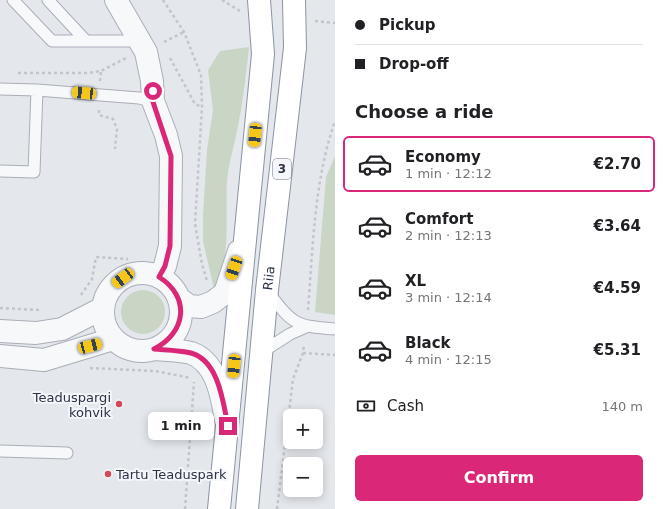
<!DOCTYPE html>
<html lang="en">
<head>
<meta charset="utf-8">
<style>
  :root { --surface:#fff; --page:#f2f2f2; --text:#202124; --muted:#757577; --line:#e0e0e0; --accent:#db2777 }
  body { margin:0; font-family:"DejaVu Sans",sans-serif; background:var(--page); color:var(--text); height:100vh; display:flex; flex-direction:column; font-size:15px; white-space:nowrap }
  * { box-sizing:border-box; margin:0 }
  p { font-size:13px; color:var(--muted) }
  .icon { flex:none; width:22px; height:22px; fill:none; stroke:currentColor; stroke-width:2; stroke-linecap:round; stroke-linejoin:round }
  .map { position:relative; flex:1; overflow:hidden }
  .details { display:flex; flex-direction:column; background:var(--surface); width:328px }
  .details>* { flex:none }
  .banner { display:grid; align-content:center; height:88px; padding:0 20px; background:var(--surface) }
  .fabs { position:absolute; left:283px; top:409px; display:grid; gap:8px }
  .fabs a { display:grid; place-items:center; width:40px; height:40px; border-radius:6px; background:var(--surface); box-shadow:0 2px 10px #0003; font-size:20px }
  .end { position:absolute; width:18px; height:18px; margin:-9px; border:5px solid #db2777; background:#fff; box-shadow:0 0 0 2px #fff }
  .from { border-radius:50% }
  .bubble { position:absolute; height:28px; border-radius:6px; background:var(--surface); box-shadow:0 2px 10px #0003; font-size:13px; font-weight:800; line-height:28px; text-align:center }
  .car { position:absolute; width:12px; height:24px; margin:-12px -6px; border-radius:5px; box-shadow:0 0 3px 1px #0007; background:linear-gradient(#f5c518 24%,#345 0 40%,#f5c518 0 76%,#345 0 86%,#f5c518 0) }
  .banner b { display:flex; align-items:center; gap:14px; height:38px; font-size:15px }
  .banner b+b { border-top:1px solid var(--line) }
  .banner i { width:10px; height:10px; background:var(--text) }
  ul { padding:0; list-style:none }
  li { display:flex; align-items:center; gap:12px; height:56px; margin:0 8px 6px; padding:0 12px; border:2px solid transparent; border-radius:6px }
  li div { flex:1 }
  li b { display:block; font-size:15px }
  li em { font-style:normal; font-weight:800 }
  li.active { border-color:var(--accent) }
  li>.icon { width:36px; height:36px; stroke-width:1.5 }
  h2 { padding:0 20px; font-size:18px; line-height:48px }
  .pay { display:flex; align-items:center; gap:10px; height:44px; padding:0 20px; font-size:15px }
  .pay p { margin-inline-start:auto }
  .button { display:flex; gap:8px; margin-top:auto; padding:8px 20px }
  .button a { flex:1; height:46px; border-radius:6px; background:var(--accent); color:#fff; font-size:16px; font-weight:800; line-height:46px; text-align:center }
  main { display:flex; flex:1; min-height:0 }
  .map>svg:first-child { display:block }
  .green { fill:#c9d6c5 }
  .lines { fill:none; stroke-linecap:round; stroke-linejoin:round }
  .service-casing { stroke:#a9aeb7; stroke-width:13 }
  .minor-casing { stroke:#a9aeb7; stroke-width:24 }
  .trunk-casing { stroke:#8b94a3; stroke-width:24 }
  .path { stroke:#c2c5cb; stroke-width:2.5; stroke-dasharray:3 3; stroke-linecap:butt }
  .service { stroke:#f7f8fa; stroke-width:11 }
  .minor { stroke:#f7f8fa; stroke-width:22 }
  .trunk { stroke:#fff; stroke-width:22 }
  .route { stroke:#db2777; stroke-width:5 }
  .poi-dot { fill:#d1495b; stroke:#f4f6f9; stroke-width:1.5 }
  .labels { text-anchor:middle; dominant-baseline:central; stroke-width:4; stroke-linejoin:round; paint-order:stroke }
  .shield { fill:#f4f6f9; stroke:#676e7b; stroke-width:1 }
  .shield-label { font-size:12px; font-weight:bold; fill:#2b3445 }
  .street-label { font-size:13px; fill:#2b3445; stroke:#f4f6f9 }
  .poi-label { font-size:13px; fill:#2b3445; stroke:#f4f6f9; text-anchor:end }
</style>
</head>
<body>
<main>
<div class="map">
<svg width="335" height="509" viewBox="0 0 335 509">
  <rect width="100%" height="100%" fill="#e4e7ec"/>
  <!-- green -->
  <path class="green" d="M249 47C246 75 243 103 237 131 234 147 228 165 227 182 225 214 232 261 214 289L203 241V216L207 150 213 110 208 70 220 51Z
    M335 156V315L315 312 326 177Z
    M121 312a22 22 0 1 1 44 0a22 22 0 1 1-44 0Z"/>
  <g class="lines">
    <!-- service casing -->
    <g class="service-casing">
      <path id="service" d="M13 0 52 41H141
        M48 0 86 41
        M0 89 37 90 139 98 153 101
        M0 171 34 172 37 90
        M268 292C293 324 294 326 335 329
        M262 352 290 334 306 327
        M0 451 67 453"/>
    </g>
    <!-- minor casing -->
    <g class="minor-casing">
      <path id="minor" d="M116 0 146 52 152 81 153 101 166 135 171 156 170 246 165 266 159 277
        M103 312a39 39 0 1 1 78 0a39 39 0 1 1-78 0Z
        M179 298 189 306 201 307 213 302 225 293 239 251
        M0 331 36 333 62 329 103 308
        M154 349C166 350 180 350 191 353 217 362 222 397 226 420
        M0 356 44 360 113 339"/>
    </g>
    <!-- trunk casing -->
    <g class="trunk-casing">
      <g id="trunk">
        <path d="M219 509 263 54 259 0"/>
        <path id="s1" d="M247 509 267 290 295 48 294 0"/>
      </g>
    </g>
    <!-- path -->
    <path class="path" d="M163 0 184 32 201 75 202 107 195 224 202 264 207 281
      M222 0 240 11
      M315 21 335 23
      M164 42 184 32
      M170 58 195 104 202 107
      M18 73H88L101 71 126 58
      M100 81 101 71
      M99 110V115L113 119 117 129 115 149
      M81 295 92 279 96 257 128 259
      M0 308 39 310
      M308 310C313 247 314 181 335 121
      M303 353 335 355
      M90 368 155 371 191 378
      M185 509 194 382
      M277 509 293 379 303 353 304 344"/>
    <!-- service -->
    <use href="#service" class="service"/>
    <!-- minor -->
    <use href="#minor" class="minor"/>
    <!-- trunk -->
    <use href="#trunk" class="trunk"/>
  </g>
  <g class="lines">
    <!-- route -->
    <path class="route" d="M153 91V102L171 156 170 246 165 266 159 277C191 297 186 333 154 349 166 350 179 350 191 353 219 361 223 402 228 426"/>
  </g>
  <!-- markers -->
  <g class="poi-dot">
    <circle cx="119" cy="404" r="4"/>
    <circle cx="108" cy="474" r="4"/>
  </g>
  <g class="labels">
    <!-- shield labels -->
    <rect class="shield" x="273" y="159" width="18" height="20" rx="3"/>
    <g class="shield-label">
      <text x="282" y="169">3</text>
    </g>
    <!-- street labels -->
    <g class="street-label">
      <text stroke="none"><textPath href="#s1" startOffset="232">Riia</textPath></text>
    </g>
    <!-- poi labels -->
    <g class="poi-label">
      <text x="111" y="397">Teaduspargi<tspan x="111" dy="15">kohvik</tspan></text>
      <text x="116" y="474" text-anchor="start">Tartu Teaduspark</text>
    </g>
  </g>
</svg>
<div class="fabs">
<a>+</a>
<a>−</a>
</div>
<i class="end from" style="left:153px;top:91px"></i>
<i class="end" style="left:228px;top:426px"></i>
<div class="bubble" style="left:148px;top:412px;width:66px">1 min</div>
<i class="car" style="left:84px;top:93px;rotate:275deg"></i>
<i class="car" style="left:255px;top:135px;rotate:186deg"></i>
<i class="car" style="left:234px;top:268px;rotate:199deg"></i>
<i class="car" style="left:123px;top:278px;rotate:233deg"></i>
<i class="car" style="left:90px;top:346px;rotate:75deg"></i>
<i class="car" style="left:234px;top:366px;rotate:186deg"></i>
</div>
<section class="details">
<div class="banner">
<b><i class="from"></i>Pickup</b>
<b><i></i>Drop-off</b>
</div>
<h2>Choose a ride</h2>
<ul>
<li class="active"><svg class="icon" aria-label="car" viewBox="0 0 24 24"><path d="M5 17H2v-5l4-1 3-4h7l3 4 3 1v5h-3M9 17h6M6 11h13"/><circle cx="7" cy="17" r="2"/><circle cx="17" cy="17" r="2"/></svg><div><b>Economy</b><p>1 min · 12:12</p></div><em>€2.70</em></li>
<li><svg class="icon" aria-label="car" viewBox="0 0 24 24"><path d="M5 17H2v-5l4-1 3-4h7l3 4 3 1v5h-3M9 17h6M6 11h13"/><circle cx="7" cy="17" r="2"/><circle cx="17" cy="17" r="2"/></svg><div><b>Comfort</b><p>2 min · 12:13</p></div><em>€3.64</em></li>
<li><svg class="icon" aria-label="car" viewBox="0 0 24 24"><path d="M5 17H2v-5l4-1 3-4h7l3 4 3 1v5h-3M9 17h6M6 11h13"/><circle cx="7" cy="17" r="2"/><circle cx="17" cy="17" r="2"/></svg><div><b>XL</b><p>3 min · 12:14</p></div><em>€4.59</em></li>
<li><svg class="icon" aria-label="car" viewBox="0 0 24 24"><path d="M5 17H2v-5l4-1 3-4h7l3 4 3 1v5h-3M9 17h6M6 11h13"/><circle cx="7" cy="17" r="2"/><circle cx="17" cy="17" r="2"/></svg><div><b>Black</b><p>4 min · 12:15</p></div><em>€5.31</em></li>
</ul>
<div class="pay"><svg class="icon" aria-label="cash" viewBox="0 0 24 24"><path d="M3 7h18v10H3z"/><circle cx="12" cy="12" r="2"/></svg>Cash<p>140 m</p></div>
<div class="button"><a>Confirm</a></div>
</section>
</main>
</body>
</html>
